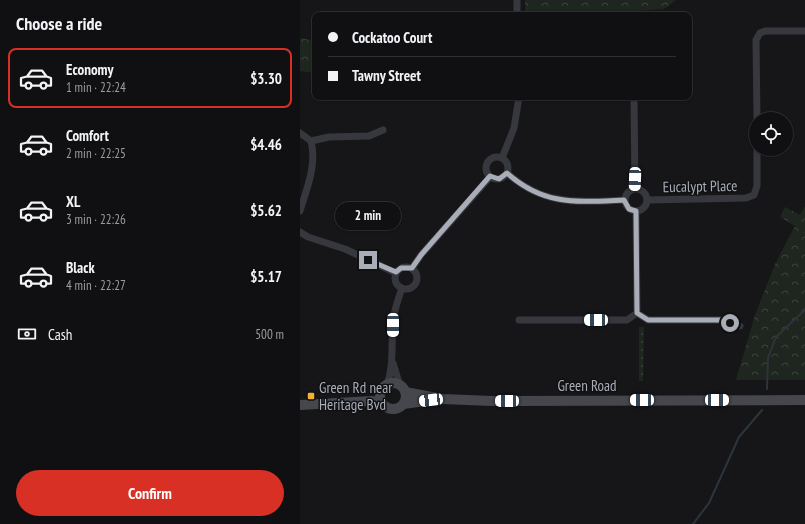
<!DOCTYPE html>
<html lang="en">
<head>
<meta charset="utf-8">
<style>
  :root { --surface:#101012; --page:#1e1e20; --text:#f1f3f6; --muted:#9c9d9f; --line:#303032; --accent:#d93025 }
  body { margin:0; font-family:"PT Sans Narrow",sans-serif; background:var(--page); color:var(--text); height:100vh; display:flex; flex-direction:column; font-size:15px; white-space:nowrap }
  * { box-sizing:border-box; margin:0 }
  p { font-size:13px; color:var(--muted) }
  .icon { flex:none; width:22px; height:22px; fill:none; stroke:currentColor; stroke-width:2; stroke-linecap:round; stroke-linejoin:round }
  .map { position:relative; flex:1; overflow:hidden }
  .side { display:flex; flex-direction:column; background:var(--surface); width:300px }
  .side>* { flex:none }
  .hud { position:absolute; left:12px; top:12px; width:380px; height:88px; border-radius:8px; box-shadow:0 1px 3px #0004,0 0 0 1px var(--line); display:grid; align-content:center; height:88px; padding:0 16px; background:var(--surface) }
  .fabs { position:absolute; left:449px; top:112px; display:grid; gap:8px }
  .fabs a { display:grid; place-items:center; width:44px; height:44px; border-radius:50%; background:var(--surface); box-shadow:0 1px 3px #0004,0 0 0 1px var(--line); font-size:20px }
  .end { position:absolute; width:18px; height:18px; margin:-9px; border:5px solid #a8adb8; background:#111; box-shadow:0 0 0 2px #111 }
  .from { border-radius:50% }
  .bubble { position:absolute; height:28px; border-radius:14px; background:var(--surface); box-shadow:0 1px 3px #0004,0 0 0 1px var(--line); font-size:13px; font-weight:600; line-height:28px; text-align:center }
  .car { position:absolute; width:12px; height:24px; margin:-12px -6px; border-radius:5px; box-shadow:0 0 3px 1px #0007; background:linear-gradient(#fff 24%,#345 0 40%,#fff 0 76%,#345 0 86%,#fff 0) }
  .hud b { display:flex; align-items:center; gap:14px; height:38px; font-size:15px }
  .hud b+b { border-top:1px solid var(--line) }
  .hud i { width:10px; height:10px; background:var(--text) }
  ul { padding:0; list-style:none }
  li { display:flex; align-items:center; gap:12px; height:60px; margin:0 8px 6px; padding:0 8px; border:2px solid transparent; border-radius:8px }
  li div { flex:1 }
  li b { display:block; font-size:15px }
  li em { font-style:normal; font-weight:600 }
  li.on { border-color:var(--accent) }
  li>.icon { width:36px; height:36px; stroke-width:1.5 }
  h2 { padding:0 16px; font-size:18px; line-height:48px }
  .pay { display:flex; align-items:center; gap:10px; height:44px; padding:0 16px; font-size:15px }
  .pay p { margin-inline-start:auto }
  .cta { display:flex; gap:8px; margin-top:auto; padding:8px 16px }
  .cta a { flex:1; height:46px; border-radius:24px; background:var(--accent); color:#fff; font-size:16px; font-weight:600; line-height:46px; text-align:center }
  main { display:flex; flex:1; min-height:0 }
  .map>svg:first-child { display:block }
  .grass { fill:url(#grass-dots) }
  .forest { fill:url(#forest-crowns) }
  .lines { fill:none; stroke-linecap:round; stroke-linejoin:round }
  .stream { stroke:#2c353c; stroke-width:2 }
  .street { stroke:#37383d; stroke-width:7 }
  .secondary { stroke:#45474d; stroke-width:10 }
  .route { stroke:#a8adb8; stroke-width:5 }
  .poi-dot { fill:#f2b134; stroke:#111113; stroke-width:1.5 }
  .labels { text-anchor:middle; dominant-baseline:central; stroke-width:3; stroke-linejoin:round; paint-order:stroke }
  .street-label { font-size:15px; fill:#a8adb8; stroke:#111113 }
  .poi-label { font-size:15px; fill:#a8adb8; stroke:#111113; text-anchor:start }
</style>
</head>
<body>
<main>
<section class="side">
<h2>Choose a ride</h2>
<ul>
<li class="on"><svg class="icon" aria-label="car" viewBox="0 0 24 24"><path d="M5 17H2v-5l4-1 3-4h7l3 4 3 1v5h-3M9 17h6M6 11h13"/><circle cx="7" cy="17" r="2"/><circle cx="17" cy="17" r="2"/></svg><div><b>Economy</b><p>1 min · 22:24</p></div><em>$3.30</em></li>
<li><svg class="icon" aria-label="car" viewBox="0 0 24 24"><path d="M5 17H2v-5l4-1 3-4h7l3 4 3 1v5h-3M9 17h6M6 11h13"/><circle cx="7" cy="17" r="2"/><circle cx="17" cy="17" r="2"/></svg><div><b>Comfort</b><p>2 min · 22:25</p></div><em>$4.46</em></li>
<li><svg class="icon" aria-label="car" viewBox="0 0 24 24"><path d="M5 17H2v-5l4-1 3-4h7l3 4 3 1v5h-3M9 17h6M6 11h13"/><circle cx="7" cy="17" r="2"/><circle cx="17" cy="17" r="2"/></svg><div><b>XL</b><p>3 min · 22:26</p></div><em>$5.62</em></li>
<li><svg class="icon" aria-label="car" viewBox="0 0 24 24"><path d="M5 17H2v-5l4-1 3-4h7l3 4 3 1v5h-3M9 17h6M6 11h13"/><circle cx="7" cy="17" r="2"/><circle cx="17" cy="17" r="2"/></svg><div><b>Black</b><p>4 min · 22:27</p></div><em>$5.17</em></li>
</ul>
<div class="pay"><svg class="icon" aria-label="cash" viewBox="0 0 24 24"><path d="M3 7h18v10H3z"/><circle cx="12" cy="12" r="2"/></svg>Cash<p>500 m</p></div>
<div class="cta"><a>Confirm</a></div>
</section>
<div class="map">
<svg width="505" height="524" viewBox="0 0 505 524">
  <defs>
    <pattern id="grass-dots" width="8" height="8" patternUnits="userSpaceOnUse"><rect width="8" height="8" fill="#1e261f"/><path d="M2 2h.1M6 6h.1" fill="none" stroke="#3c433d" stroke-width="1.8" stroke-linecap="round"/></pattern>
    <pattern id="forest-crowns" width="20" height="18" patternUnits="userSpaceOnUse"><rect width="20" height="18" fill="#1e261f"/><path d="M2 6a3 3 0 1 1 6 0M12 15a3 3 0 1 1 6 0" fill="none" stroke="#3c433d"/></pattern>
  </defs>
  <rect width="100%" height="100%" fill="#161618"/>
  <!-- grass -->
  <path class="grass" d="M339 327H344L343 381H339Z"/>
  <!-- forest -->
  <path class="forest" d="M225 0H376L364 9 310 13 309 15H225Z
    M0 38 15 41V73L0 71Z
    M505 206V380H436L455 315 475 264 495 226 480 217 485 207 500 215Z"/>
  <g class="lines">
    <!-- stream -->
    <path class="stream" d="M467 389 468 358 476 337 505 310
      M393 524 409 503 439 437 462 410"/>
    <!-- street -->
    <path class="street" d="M217 0V15
      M334 97 335 189
      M457 119 456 40 460 33 465 31H505
      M0 133 11 141C17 165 7 188 0 211
      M11 141 29 137 69 136 83 130
      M186 168a11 11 0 1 1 22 0a11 11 0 1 1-22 0Z
      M202 158 214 128 219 97
      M207 173C244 206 278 202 324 200
      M325 200a11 11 0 1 1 22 0a11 11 0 1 1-22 0Z
      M347 200 446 198 454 195 457 186V149
      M336 211 337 313
      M0 232 8 237 45 249 96 273
      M95 278a11 11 0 1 1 22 0a11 11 0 1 1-22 0Z
      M112 268 121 255 190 177
      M219 320H327L337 313 348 320H421L440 326
      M93 363 100 386
      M87 385C94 365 91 346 93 325 93 312 98 300 102 288"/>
    <!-- secondary -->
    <path class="secondary" d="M80 396a13 13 0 1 1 26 0a13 13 0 1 1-26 0Z
      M105 392 142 399 192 401 505 400
      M103 404 133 400
      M0 405 72 401 83 405"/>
  </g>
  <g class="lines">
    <!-- route -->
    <path class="route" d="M68 260 96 272 101 268H112L121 255 190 176 199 179 207 173C244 206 277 202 324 200L329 209 336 211 337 313 348 320H421L430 323"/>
  </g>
  <!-- markers -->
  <rect class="poi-dot" x="7" y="392" width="8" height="8" rx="2"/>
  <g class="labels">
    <!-- street labels -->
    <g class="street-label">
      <text transform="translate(400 186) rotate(-1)">Eucalypt Place</text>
      <text x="287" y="385">Green Road</text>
    </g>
    <!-- poi labels -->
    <g class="poi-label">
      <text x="19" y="387">Green Rd near<tspan x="19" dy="17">Heritage Bvd</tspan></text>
    </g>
  </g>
</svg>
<div class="fabs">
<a><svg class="icon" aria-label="locate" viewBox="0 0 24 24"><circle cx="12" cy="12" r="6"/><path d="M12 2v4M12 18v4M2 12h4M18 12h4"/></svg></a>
</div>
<i class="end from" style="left:430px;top:323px"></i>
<i class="end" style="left:68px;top:260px"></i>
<div class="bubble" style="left:35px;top:202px;width:66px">2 min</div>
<i class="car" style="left:335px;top:179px;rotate:182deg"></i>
<i class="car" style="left:296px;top:320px;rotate:270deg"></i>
<i class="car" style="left:93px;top:325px;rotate:180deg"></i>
<i class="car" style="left:131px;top:400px;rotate:263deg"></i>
<i class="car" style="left:342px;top:400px;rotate:270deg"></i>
<i class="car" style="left:417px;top:400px;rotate:90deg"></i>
<i class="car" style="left:207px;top:401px;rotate:270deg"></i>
<div class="hud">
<b><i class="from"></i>Cockatoo Court</b>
<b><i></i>Tawny Street</b>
</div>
</div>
</main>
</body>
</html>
